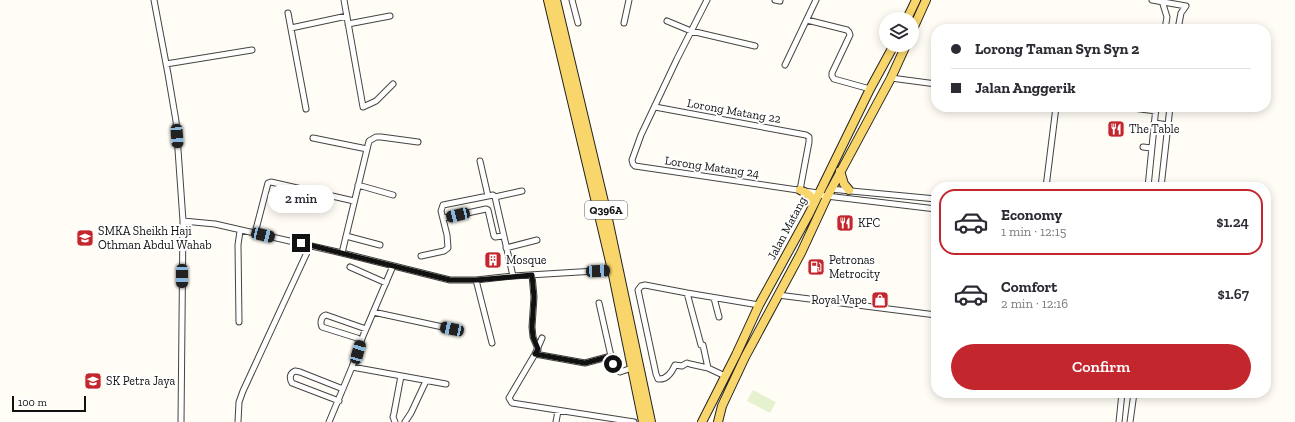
<!DOCTYPE html>
<html lang="en">
<head>
<meta charset="utf-8">
<style>
  :root { --surface:#fff; --page:#f2f2f3; --text:#2b2b33; --muted:#7c7c81; --line:#e1e1e2; --accent:#c4262e }
  body { margin:0; font-family:"Zilla Slab",serif; background:var(--page); color:var(--text); height:100vh; display:flex; flex-direction:column; font-size:15px; white-space:nowrap }
  * { box-sizing:border-box; margin:0 }
  p { font-size:13px; color:var(--muted) }
  .icon { flex:none; width:22px; height:22px; fill:none; stroke:currentColor; stroke-width:2; stroke-linecap:round; stroke-linejoin:round }
  .map { position:relative; flex:1; overflow:hidden }
  .panel { position:absolute; left:931px; top:182px; width:340px; height:216px; display:flex; flex-direction:column; background:var(--surface); border-radius:16px; box-shadow:0 2px 10px #0003 }
  .panel>* { flex:none }
  .hud { position:absolute; left:931px; top:24px; width:340px; height:88px; border-radius:16px; box-shadow:0 2px 10px #0003; display:grid; align-content:center; height:88px; padding:0 20px; background:var(--surface) }
  .tools { position:absolute; left:879px; top:12px; display:grid; gap:8px }
  .tools a { display:grid; place-items:center; width:40px; height:40px; border-radius:50%; background:var(--surface); box-shadow:0 2px 10px #0003; font-size:20px }
  .scale { position:absolute; left:12px; bottom:10px; width:74px; box-sizing:border-box; padding-left:4px; border:2px solid #111; border-top:0; font-size:11px; line-height:14px; white-space:nowrap; color:#111; -webkit-text-stroke:3px #fff; paint-order:stroke }
  .end { position:absolute; width:18px; height:18px; margin:-9px; border:5px solid #111; background:#fff; box-shadow:0 0 0 2px #fff }
  .from { border-radius:50% }
  .bubble { position:absolute; height:28px; border-radius:14px; background:var(--surface); box-shadow:0 2px 10px #0003; font-size:13px; font-weight:600; line-height:28px; text-align:center }
  .car { position:absolute; width:12px; height:24px; margin:-12px -6px; border-radius:5px; box-shadow:0 0 3px 1px #0007; background:linear-gradient(#222 24%,#8ab4d8 0 40%,#222 0 76%,#8ab4d8 0 86%,#222 0) }
  .hud b { display:flex; align-items:center; gap:14px; height:38px; font-size:15px }
  .hud b+b { border-top:1px solid var(--line) }
  .hud i { width:10px; height:10px; background:var(--text) }
  ul { padding:7px 0 0; list-style:none }
  li { display:flex; align-items:center; gap:12px; height:66px; margin:0 8px 6px; padding:0 12px; border:2px solid transparent; border-radius:16px }
  li div { flex:1 }
  li b { display:block; font-size:15px }
  li em { font-style:normal; font-weight:600 }
  li.current { border-color:var(--accent) }
  li>.icon { width:36px; height:36px; stroke-width:1.5 }
  .button { display:flex; gap:8px; margin-top:auto; padding:8px 20px }
  .button a { flex:1; height:46px; border-radius:24px; background:var(--accent); color:#fff; font-size:16px; font-weight:600; line-height:46px; text-align:center }
  .map>svg:first-child { display:block }
  .pitch { fill:#e6f2cf }
  .lines { fill:none; stroke-linecap:round; stroke-linejoin:round }
  .minor-casing { stroke:#444; stroke-width:7 }
  .primary-casing { stroke:#222; stroke-width:10 }
  .minor { stroke:#fff; stroke-width:5 }
  .primary { stroke:#f9d66b; stroke-width:8 }
  .route { stroke:#111; stroke-width:5 }
  .labels { text-anchor:middle; dominant-baseline:central; stroke-width:4; stroke-linejoin:round; paint-order:stroke }
  .shield { fill:#fff; stroke:#585858; stroke-width:1 }
  .shield-label { font-size:11px; font-weight:bold; fill:#111 }
  .street-label { font-size:12px; fill:#111; stroke:#fff }
  .poi-label { font-size:12px; fill:#111; stroke:#fff; text-anchor:start }
</style>
</head>
<body>
<div class="map">
<svg width="1295" height="422" viewBox="0 0 1295 422">
  <rect width="100%" height="100%" fill="#fffdf5"/>
  <!-- pitch -->
  <path class="pitch" d="M753 390 776 402 770 413 747 401Z"/>
  <g class="lines">
    <!-- minor casing -->
    <g class="minor-casing">
      <path id="minor" d="M154 0 168 74 176 121 183 221 181 422
        M344 0 363 107 376 101 393 84
        M572 0 578 23
        M707 0 677 59 641 135 632 160 633 164 635 166 818 193
        M775 0 780 1
        M1152 0 1186 6 1181 13 1178 29
        M1162 1 1167 17 1165 29
        M288 13 306 109
        M807 20 847 30 849 32 850 35 832 73V76L834 79 870 89
        M667 21 691 31 755 46
        M624 23 629 0
        M348 24 390 16
        M291 28 347 16
        M166 64 252 50
        M785 65 816 0
        M891 78 936 84
        M655 107 806 135 809 137V142L800 190
        M1125 107 1156 111
        M1154 123 1169 125
        M313 138 367 149
        M1143 147 1151 148
        M480 161 488 196
        M358 185 393 195
        M1046 187 1056 107
        M1148 187 1156 107
        M1161 187 1170 107
        M830 189 936 199
        M818 195 936 209
        M495 197 522 191
        M444 218 486 209 488 210 494 236 495 237 503 236
        M183 221 215 224 342 253 450 280H476L513 276 612 270
        M255 233 268 183 271 182 354 201
        M346 236 380 245
        M506 248 537 240
        M342 253 369 141 376 137H381L418 142
        M421 256 444 251 448 248 447 235 441 211 443 205 493 195 495 197 513 276
        M350 267 386 283
        M532 275 534 297 532 327 533 337 538 349
        M476 280 492 343
        M687 293 701 345H703L708 368
        M778 295 936 315
        M714 298 719 317
        M599 303 613 365 616 369 620 372 632 368
        M373 312 452 329
        M239 322 238 245 240 231
        M542 338 535 354 509 398 512 403 634 422
        M361 340 357 338 322 327C320 323 321 316 326 315L366 329
        M535 354 585 363 611 356
        M352 367 446 384
        M725 376 708 368 690 364 687 363 682 366 675 365C672 372 667 380 658 379L656 374 638 290 641 286 645 285 687 293 759 305
        M339 401 292 383C289 378 290 373 295 371L300 372 343 389
        M238 422 239 402 243 391 310 246
        M329 422 352 367 363 336 393 266
        M395 422 393 417 394 413 401 376
        M405 422 411 413 426 381
        M556 422 558 411
        M1119 422 1122 393
        M1130 422 1134 393"/>
    </g>
    <!-- primary casing -->
    <g class="primary-casing">
      <path id="primary" d="M548 0 612 270 643 422
        M556 0 608 219 651 422
        M907 19 916 0
        M912 31 926 0
        M840 171 844 184 849 190
        M800 190C808 194 812 194 813 205
        M702 422 736 355 759 305 809 214 870 89 894 45
        M718 422 722 406 745 357 801 253 827 197 891 78 906 45"/>
    </g>
    <!-- minor -->
    <use href="#minor" class="minor"/>
    <!-- primary -->
    <use href="#primary" class="primary"/>
  </g>
  <g class="lines">
    <!-- route -->
    <path class="route" d="M301 243 450 280H476L532 275 534 297 532 327 533 337 538 349 535 354 585 363 611 356 613 364"/>
  </g>
  <!-- icons -->
  <defs>
    <g id="restaurant-square" transform="scale(0.9)"><rect x="-9" y="-9" width="18" height="18" rx="4" fill="#c4262e" stroke="#fff"/><path d="M-5-6h1v4h1v-4h1v4h1v-4h1v5L-1.5 .5V6h-2V.5L-5-1ZM5-6V6H3V1.5H1.5Q1.5-4 5-6Z" fill="#fff"/></g>
    <g id="school-square" transform="scale(0.9)"><rect x="-9" y="-9" width="18" height="18" rx="4" fill="#c4262e" stroke="#fff"/><path d="M0-5L7-2L0 1L-7-2ZM-4 1L0 2.5L4 1V4Q0 6-4 4Z" fill="#fff"/></g>
    <g id="building-square" transform="scale(0.9)"><rect x="-9" y="-9" width="18" height="18" rx="4" fill="#c4262e" stroke="#fff"/><path d="M-4-6H4V6H1V3H-1V6H-4ZM-2.5-4.3h1.7v1.8h-1.7ZM.8-4.3h1.7v1.8H.8ZM-2.5-1h1.7V.8h-1.7ZM.8-1h1.7V.8H.8Z" fill="#fff"/></g>
    <g id="fuel-square" transform="scale(0.9)"><rect x="-9" y="-9" width="18" height="18" rx="4" fill="#c4262e" stroke="#fff"/><path d="M-5.5-6h7V0h2V4h1.3V-2.5L3-4.5l.8-.8L6-3V5H2.5V1h-1V6h-7ZM-4.2-4.7v3.2H.2V-4.7Z" fill="#fff"/></g>
    <g id="shop-square" transform="scale(0.9)"><rect x="-9" y="-9" width="18" height="18" rx="4" fill="#c4262e" stroke="#fff"/><path d="M-5-2.5h2.3a2.7 3.5 0 0 1 5.4 0H5L5.5 6h-11ZM-1.5-2.5h3a1.5 2.3 0 0 0-3 0Z" fill="#fff"/></g>
  </defs>
  <g fill-rule="evenodd">
    <use href="#restaurant-square" x="1116" y="129"/>
    <use href="#restaurant-square" x="845" y="223"/>
    <use href="#school-square" x="85" y="238"/>
    <use href="#building-square" x="493" y="260"/>
    <use href="#fuel-square" x="816" y="267"/>
    <use href="#shop-square" x="880" y="300"/>
    <use href="#school-square" x="93" y="381"/>
  </g>
  <g class="labels">
    <!-- shield labels -->
    <rect class="shield" x="585" y="201" width="42" height="18" rx="3"/>
    <g class="shield-label">
      <text x="606" y="210">Q396A</text>
    </g>
    <!-- street labels -->
    <g class="street-label">
      <text transform="translate(734 111) rotate(10)">Lorong Matang 22</text>
      <text transform="translate(712 167) rotate(8)">Lorong Matang 24</text>
      <text transform="translate(787 228) rotate(-62)">Jalan Matang</text>
    </g>
    <!-- poi labels -->
    <g class="poi-label">
      <text x="1129" y="129">The Table</text>
      <text x="858" y="223">KFC</text>
      <text x="98" y="231">SMKA Sheikh Haji<tspan x="98" dy="14">Othman Abdul Wahab</tspan></text>
      <text x="506" y="260">Mosque</text>
      <text x="829" y="260">Petronas<tspan x="829" dy="14">Metrocity</tspan></text>
      <text x="867" y="300" text-anchor="end">Royal Vape</text>
      <text x="106" y="381">SK Petra Jaya</text>
    </g>
  </g>
</svg>
<div class="tools">
<a><svg class="icon" aria-label="layers" viewBox="0 0 24 24"><path d="M12 4l9 5-9 5-9-5zM3 14l9 5 9-5"/></svg></a>
</div>
<div class="scale">100 m</div>
<i class="end from" style="left:613px;top:364px"></i>
<i class="end" style="left:301px;top:243px"></i>
<div class="bubble" style="left:268px;top:185px;width:66px">2 min</div>
<i class="car" style="left:177px;top:136px;rotate:176deg"></i>
<i class="car" style="left:458px;top:215px;rotate:257deg"></i>
<i class="car" style="left:263px;top:235px;rotate:103deg"></i>
<i class="car" style="left:598px;top:271px;rotate:87deg"></i>
<i class="car" style="left:182px;top:276px;rotate:180deg"></i>
<i class="car" style="left:452px;top:329px;rotate:282deg"></i>
<i class="car" style="left:358px;top:352px;rotate:16deg"></i>
<div class="hud">
<b><i class="from"></i>Lorong Taman Syn Syn 2</b>
<b><i></i>Jalan Anggerik</b>
</div>
<section class="panel">
<ul>
<li class="current"><svg class="icon" aria-label="car" viewBox="0 0 24 24"><path d="M5 17H2v-5l4-1 3-4h7l3 4 3 1v5h-3M9 17h6M6 11h13"/><circle cx="7" cy="17" r="2"/><circle cx="17" cy="17" r="2"/></svg><div><b>Economy</b><p>1 min · 12:15</p></div><em>$1.24</em></li>
<li><svg class="icon" aria-label="car" viewBox="0 0 24 24"><path d="M5 17H2v-5l4-1 3-4h7l3 4 3 1v5h-3M9 17h6M6 11h13"/><circle cx="7" cy="17" r="2"/><circle cx="17" cy="17" r="2"/></svg><div><b>Comfort</b><p>2 min · 12:16</p></div><em>$1.67</em></li>
</ul>
<div class="button"><a>Confirm</a></div>
</section>
</div>
</body>
</html>
